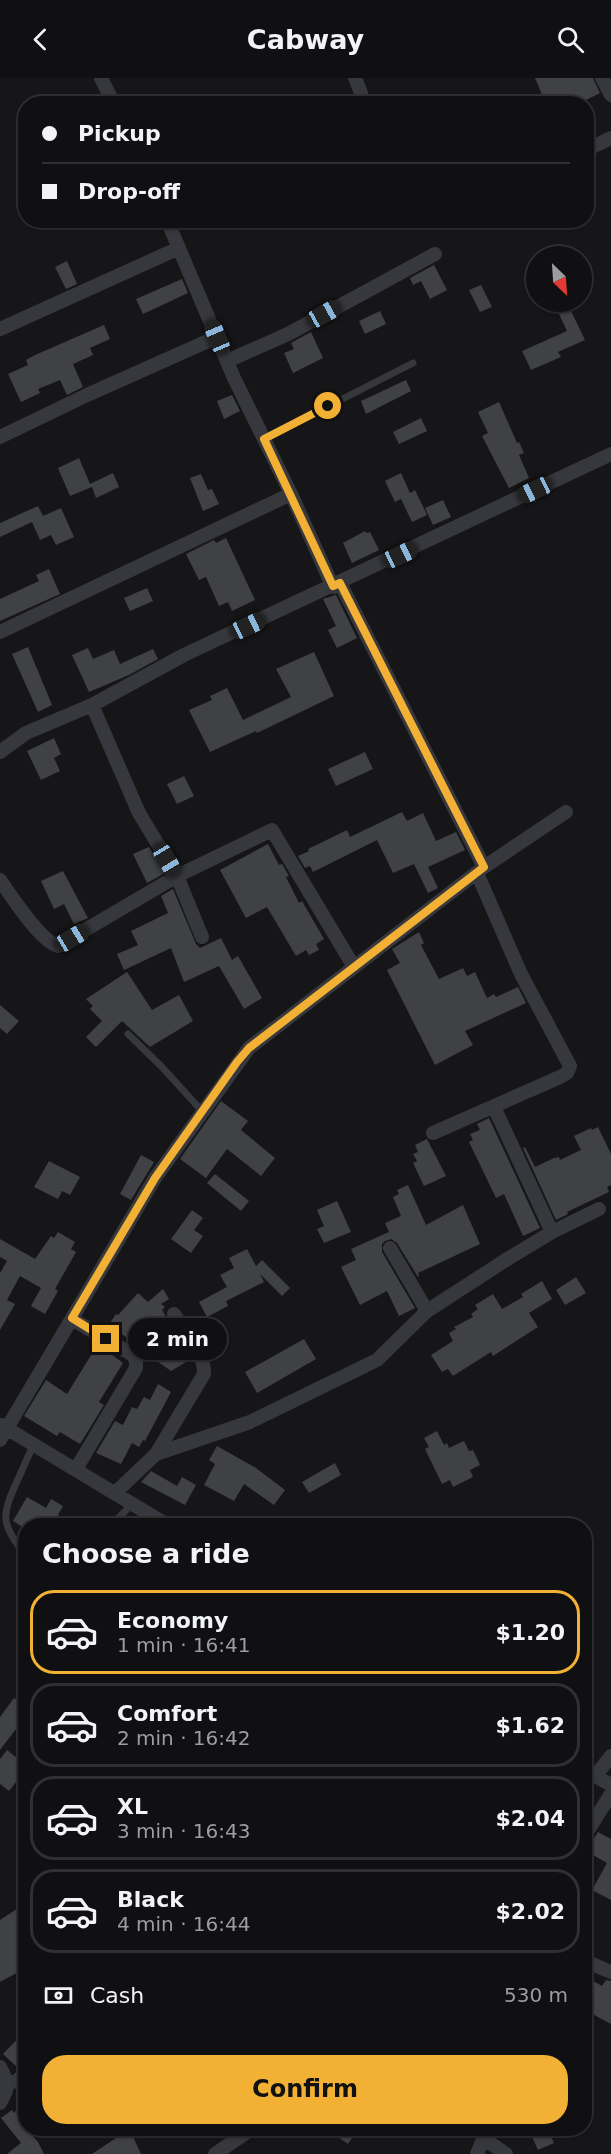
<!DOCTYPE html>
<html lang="en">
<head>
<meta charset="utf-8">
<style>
  :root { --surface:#101012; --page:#1e1e20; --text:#f1f3f6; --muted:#9c9d9f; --line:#303032; --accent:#f2b134 }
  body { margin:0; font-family:"DejaVu Sans",sans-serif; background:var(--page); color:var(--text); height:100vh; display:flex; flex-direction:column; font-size:22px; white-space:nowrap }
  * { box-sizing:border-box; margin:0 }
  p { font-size:20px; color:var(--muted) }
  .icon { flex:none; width:33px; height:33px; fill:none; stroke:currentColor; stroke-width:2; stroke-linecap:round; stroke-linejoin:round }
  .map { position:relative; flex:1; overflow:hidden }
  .drawer { position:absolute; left:18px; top:1440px; width:574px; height:618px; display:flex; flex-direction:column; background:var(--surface); border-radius:24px; box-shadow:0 2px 4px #0004,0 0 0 2px var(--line) }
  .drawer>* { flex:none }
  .top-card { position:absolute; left:18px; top:18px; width:576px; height:132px; border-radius:24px; box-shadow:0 2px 4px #0004,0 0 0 2px var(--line); display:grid; align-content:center; height:132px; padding:0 24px; background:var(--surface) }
  .needle { width:39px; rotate:155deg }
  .buttons { position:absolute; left:526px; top:168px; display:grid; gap:12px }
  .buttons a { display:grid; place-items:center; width:66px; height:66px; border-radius:50%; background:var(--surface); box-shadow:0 2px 4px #0004,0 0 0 2px var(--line); font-size:30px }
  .end { position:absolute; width:27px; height:27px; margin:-14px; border:8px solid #f2b134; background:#111; box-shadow:0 0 0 3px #111 }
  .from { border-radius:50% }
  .bubble { position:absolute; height:42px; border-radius:21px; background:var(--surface); box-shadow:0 2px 4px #0004,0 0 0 2px var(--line); font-size:20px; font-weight:700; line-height:42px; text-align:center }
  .car { position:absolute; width:18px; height:36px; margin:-18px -9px; border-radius:8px; box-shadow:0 0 4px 2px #0007; background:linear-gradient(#222 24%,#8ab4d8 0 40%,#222 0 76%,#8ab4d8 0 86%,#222 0) }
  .top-card b { display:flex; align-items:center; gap:21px; height:57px; font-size:22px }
  .top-card b+b { border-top:2px solid var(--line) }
  .top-card i { width:15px; height:15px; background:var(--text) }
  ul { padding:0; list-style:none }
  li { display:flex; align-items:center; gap:18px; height:84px; margin:0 12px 9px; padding:0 12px; border:3px solid var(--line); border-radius:24px }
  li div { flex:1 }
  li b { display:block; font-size:22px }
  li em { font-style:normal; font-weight:700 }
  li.selected { border-color:var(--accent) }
  li>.icon { width:54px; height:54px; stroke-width:1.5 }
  h2 { padding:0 24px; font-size:27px; line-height:72px }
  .pay { display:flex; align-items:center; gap:15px; height:66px; padding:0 24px; font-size:22px }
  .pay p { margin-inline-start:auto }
  .primary-button { display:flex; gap:12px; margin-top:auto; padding:12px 24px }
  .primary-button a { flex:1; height:69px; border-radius:24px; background:var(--accent); color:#111; font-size:24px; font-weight:700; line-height:69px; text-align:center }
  header { display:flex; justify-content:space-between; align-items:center; height:78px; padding:0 24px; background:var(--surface); font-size:27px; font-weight:700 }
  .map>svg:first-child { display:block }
  .building { fill:#404145 }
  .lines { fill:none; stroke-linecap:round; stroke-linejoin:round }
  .service { stroke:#37383d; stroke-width:7 }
  .minor { stroke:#37383d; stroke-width:14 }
  .route { stroke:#f2b134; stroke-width:8 }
</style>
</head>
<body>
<header><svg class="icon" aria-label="back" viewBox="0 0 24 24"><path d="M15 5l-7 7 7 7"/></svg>Cabway<svg class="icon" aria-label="search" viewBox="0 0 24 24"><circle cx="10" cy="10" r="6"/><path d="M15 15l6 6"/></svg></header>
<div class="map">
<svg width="611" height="2076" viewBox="0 0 611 2076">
  <rect width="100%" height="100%" fill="#161618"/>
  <!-- building -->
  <path class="building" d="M535 0H593L600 15 578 26H546Z
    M67 183 77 206 66 211 55 189Z
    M434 187 447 212 430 221 421 203 413 207 410 200Z
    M182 201 188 215 143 236 136 221Z
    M481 207 492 229 480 234 469 212Z
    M570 231 585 262 558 274 561 279 531 292 522 273 567 253 559 236Z
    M380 233 386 246 365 256 359 243Z
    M104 247 110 261 90 270 93 277 73 286 83 309 67 317 60 302 38 311 40 315 21 324 8 296 28 287 26 282 35 277Z
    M311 254 323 280 293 295 284 275 294 271 291 265Z
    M406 302 411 313 366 336 361 323Z
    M232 317 240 333 224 341 217 323Z
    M499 324 517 365 519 364 524 375 519 377 529 400 509 410 482 358 488 355 478 334Z
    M421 340 427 353 399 366 393 354Z
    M79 380 90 406 113 395 119 409 96 420 92 409 70 418 58 390Z
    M401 395 410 415 415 412 427 437 412 444 401 421 395 424 385 403Z
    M201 396 208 412 212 411 219 426 203 433 190 400Z
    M443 422 451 439 433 447 425 430Z
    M38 428 43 438 61 430 74 459 56 467 51 457 40 462 32 444 0 459V445Z
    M365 453 367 455 370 454 379 472 352 485 343 465Z
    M226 460 255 522 232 533 228 524 219 528 206 499 199 502 186 476 214 462 216 465Z
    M49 491 60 516 0 543V521L39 503 36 497Z
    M147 510 153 523 130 533 124 520Z
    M336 517 357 560 337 570 328 552 336 548 323 521Z
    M28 569 52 627 38 634 12 576Z
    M88 570 93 581 114 572 120 586 153 571 158 581 129 597 89 614 72 577Z
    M314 574 334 618 257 655 256 653 210 674 189 632 212 622 210 618 227 610 243 642 291 619 276 591Z
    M54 660 61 676 54 680 60 693 41 702 27 673Z
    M365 674 373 691 336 708 328 691Z
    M184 698 194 718 177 726 167 706Z
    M402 734 407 743 423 735 436 763 456 754 465 772 428 789 438 810 428 815 414 786 393 795 377 762 313 794 310 788 305 790 298 778 309 773 308 771 347 752 350 759Z
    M268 766 279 787 282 786 289 798 286 799 299 825 302 823 324 861 316 866 319 872 309 877 306 872 296 878 267 829 246 840 220 792Z
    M149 769 165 795 147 805 133 776Z
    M63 793 88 840 74 846 64 826 54 831 41 803Z
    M173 811 196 866 200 870 221 860 232 882 238 878 262 920 244 931 219 888 184 904 171 870 124 892 117 876 138 867 131 853 168 835 161 818Z
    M419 854 424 865 421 867 439 901 463 890 467 898 475 894 487 920 494 916 496 919 518 909 526 925 465 953 473 967 435 987 387 892 400 885 392 871Z
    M127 894 152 932 179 917 193 943 150 969 122 943 96 969 86 959 102 943 90 931 93 928 86 921Z
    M0 927 19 943 7 956 0 950Z
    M221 1023 248 1043 241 1052 275 1080 261 1098 227 1071 206 1100 180 1081Z
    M489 1040 540 1150 523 1158 504 1116 496 1120 469 1064 473 1062 470 1056 480 1052 477 1046Z
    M598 1049 611 1076V1107L607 1109 609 1114 567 1134 568 1136 556 1142 523 1070 525 1069 535 1089 554 1080 559 1079 560 1082 581 1072 574 1058 591 1050 592 1052Z
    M427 1061 446 1098 424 1108 413 1085 417 1083 413 1076 418 1074 415 1067Z
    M141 1077 154 1084 131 1122 120 1116Z
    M49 1083 80 1099 70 1117 62 1113 58 1121 34 1109Z
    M215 1096 249 1123 241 1133 207 1105Z
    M408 1107 426 1147 463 1127 480 1166 418 1195 419 1198 418 1199 397 1165 391 1161 385 1163 382 1166V1174L415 1230 399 1238 387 1213 360 1227 341 1189 356 1182 351 1171 389 1154 385 1145 401 1138 393 1119 399 1116 397 1112Z
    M337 1123 351 1154 324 1165 317 1151 324 1148 317 1132Z
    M192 1132 203 1140 194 1152 203 1158 191 1175 171 1161Z
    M58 1154 75 1164 71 1171 76 1174 55 1211 58 1213 45 1236 31 1228 41 1210 20 1198 7 1222 15 1226 0 1252V1195L7 1183 0 1179V1161L35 1181 51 1158 54 1160Z
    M247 1171 256 1188 262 1182 290 1210 282 1218 260 1196 264 1204 226 1223 228 1228 207 1239 199 1224 227 1209 220 1197 234 1190 229 1180Z
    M576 1199 586 1215 565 1227 556 1212Z
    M542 1203 552 1221 529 1235 538 1249 493 1278 491 1274 453 1298 448 1291 442 1294 431 1277 453 1263 449 1255 456 1251 454 1249 473 1239 471 1236 478 1231 475 1227 493 1216 502 1231 523 1219 521 1216Z
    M163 1211 169 1221 161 1226 165 1229 162 1232 191 1281 171 1293 154 1281 139 1258 134 1265 119 1254 117 1257 106 1251 116 1236 118 1237 138 1215 148 1224Z
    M304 1261 316 1281 257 1315 245 1294Z
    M96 1265 123 1285 99 1324 104 1327 80 1366 60 1354 57 1358 24 1338 46 1302 67 1316 93 1274 91 1272Z
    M158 1306 171 1314 145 1363 143 1362 139 1369 132 1365 121 1386 96 1375 115 1343 123 1347 132 1329 137 1331 144 1319 150 1322Z
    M437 1353 444 1367 447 1365 449 1370 464 1363 469 1373 473 1372 480 1387 470 1392 473 1399 453 1409 450 1402 442 1406 425 1371 429 1369 424 1360Z
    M217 1368 256 1390 285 1412 274 1427 244 1406 234 1423 204 1407 215 1386 209 1382Z
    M335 1385 341 1397 309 1415 302 1404Z
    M151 1393 177 1408 182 1399 196 1407 185 1427 141 1404Z
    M27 1419 46 1430 51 1421 63 1428 58 1437 75 1448H21L13 1443Z
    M14 1620 26 1629V1638L0 1672V1639Z
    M7 1672 26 1687V1691L9 1713 0 1706V1681Z
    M598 1754 611 1761V1822L592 1812 607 1785 586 1773Z
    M26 1825V1890L0 1904V1842Z
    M590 1901 602 1908 606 1902 611 1903V1946L585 1932V1910Z
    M26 1952V1985L18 1990 3 1976Z
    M26 2020V2050L38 2064 44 2076H7L21 2065 1 2040 12 2032 14 2035Z
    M109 2050H129L141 2076H92L116 2060Z
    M325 2050H359L348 2066Z
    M528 2050H547L554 2065 538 2072Z"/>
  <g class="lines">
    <!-- service -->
    <path class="service" d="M264 361 413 285
      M128 956 161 988 202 1033
      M111 1448 133 1425
      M404 1448 406 1442
      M26 1478C0 1444 1 1439 18 1401 24 1389 27 1378 35 1366"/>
    <!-- minor -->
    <path class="minor" d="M101 0 114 26
      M355 0 361 15
      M602 0 611 17
      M586 72 611 60
      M167 142 234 300 291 416 333 509
      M0 251 179 170
      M227 283 288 256 435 176
      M0 359 87 317 217 259
      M340 505 484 789
      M0 554 291 416
      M92 627 139 735 177 798 202 859
      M0 674 26 655 92 627 184 577 611 376
      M0 802C12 819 40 863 58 868L177 798 272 752 354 889
      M494 1029 552 1154
      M433 1055 560 999 567 995 570 988 521 896 477 795
      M390 1170 427 1233
      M72 1241 133 1277 136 1283V1290L76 1391
      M1 1347 169 1448
      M0 1362 155 1100 249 970 484 789 566 734
      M156 1376 250 1344 377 1282 427 1233 509 1180 552 1154 599 1131
      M116 1414 156 1376 204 1296C206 1279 183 1251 174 1236
      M585 1692 611 1707
      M595 1698 611 1678
      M585 1757 611 1716
      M585 1883 611 1894
      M0 1989C8 2005 10 2008 0 2025
      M8 2005 17 2003 26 1994
      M215 2076 253 2050
      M477 2076 482 2064 486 2062 506 2076"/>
  </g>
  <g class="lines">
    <!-- route -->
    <path class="route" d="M106 1261 72 1240 155 1100 237 984 249 970 484 789 340 505 333 508 264 361 328 328"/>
  </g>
</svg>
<div class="buttons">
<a><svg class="needle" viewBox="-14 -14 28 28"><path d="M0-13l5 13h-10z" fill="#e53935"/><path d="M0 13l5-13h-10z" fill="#9c9d9f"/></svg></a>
</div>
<i class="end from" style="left:328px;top:328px"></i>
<i class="end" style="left:106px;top:1261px"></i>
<div class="bubble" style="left:128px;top:1240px;width:99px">2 min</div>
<i class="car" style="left:324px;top:236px;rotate:61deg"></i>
<i class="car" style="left:217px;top:259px;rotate:337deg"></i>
<i class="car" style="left:535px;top:412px;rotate:245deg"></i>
<i class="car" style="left:400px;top:477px;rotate:65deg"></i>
<i class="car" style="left:248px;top:548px;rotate:65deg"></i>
<i class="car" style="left:167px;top:782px;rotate:149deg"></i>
<i class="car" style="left:72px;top:860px;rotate:59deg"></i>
<div class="top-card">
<b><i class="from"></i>Pickup</b>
<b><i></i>Drop-off</b>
</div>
<section class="drawer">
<h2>Choose a ride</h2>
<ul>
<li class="selected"><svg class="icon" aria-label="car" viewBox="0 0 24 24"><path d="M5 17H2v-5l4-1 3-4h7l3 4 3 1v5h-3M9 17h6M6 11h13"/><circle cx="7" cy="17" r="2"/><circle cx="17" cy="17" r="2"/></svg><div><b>Economy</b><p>1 min · 16:41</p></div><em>$1.20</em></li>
<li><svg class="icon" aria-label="car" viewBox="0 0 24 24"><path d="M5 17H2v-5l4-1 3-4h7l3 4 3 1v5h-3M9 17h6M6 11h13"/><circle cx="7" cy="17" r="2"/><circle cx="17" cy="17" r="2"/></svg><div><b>Comfort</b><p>2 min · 16:42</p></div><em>$1.62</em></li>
<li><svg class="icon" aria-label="car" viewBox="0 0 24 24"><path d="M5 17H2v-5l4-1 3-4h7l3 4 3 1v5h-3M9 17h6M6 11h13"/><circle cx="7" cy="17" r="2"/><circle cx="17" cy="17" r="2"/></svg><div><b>XL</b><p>3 min · 16:43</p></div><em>$2.04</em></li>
<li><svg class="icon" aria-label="car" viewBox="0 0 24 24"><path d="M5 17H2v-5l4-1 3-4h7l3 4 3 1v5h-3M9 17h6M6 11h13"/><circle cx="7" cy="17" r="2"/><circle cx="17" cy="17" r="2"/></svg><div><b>Black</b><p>4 min · 16:44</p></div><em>$2.02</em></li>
</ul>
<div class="pay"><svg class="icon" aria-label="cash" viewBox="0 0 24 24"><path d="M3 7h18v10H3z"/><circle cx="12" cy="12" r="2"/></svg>Cash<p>530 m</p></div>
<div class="primary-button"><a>Confirm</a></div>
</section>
</div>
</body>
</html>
